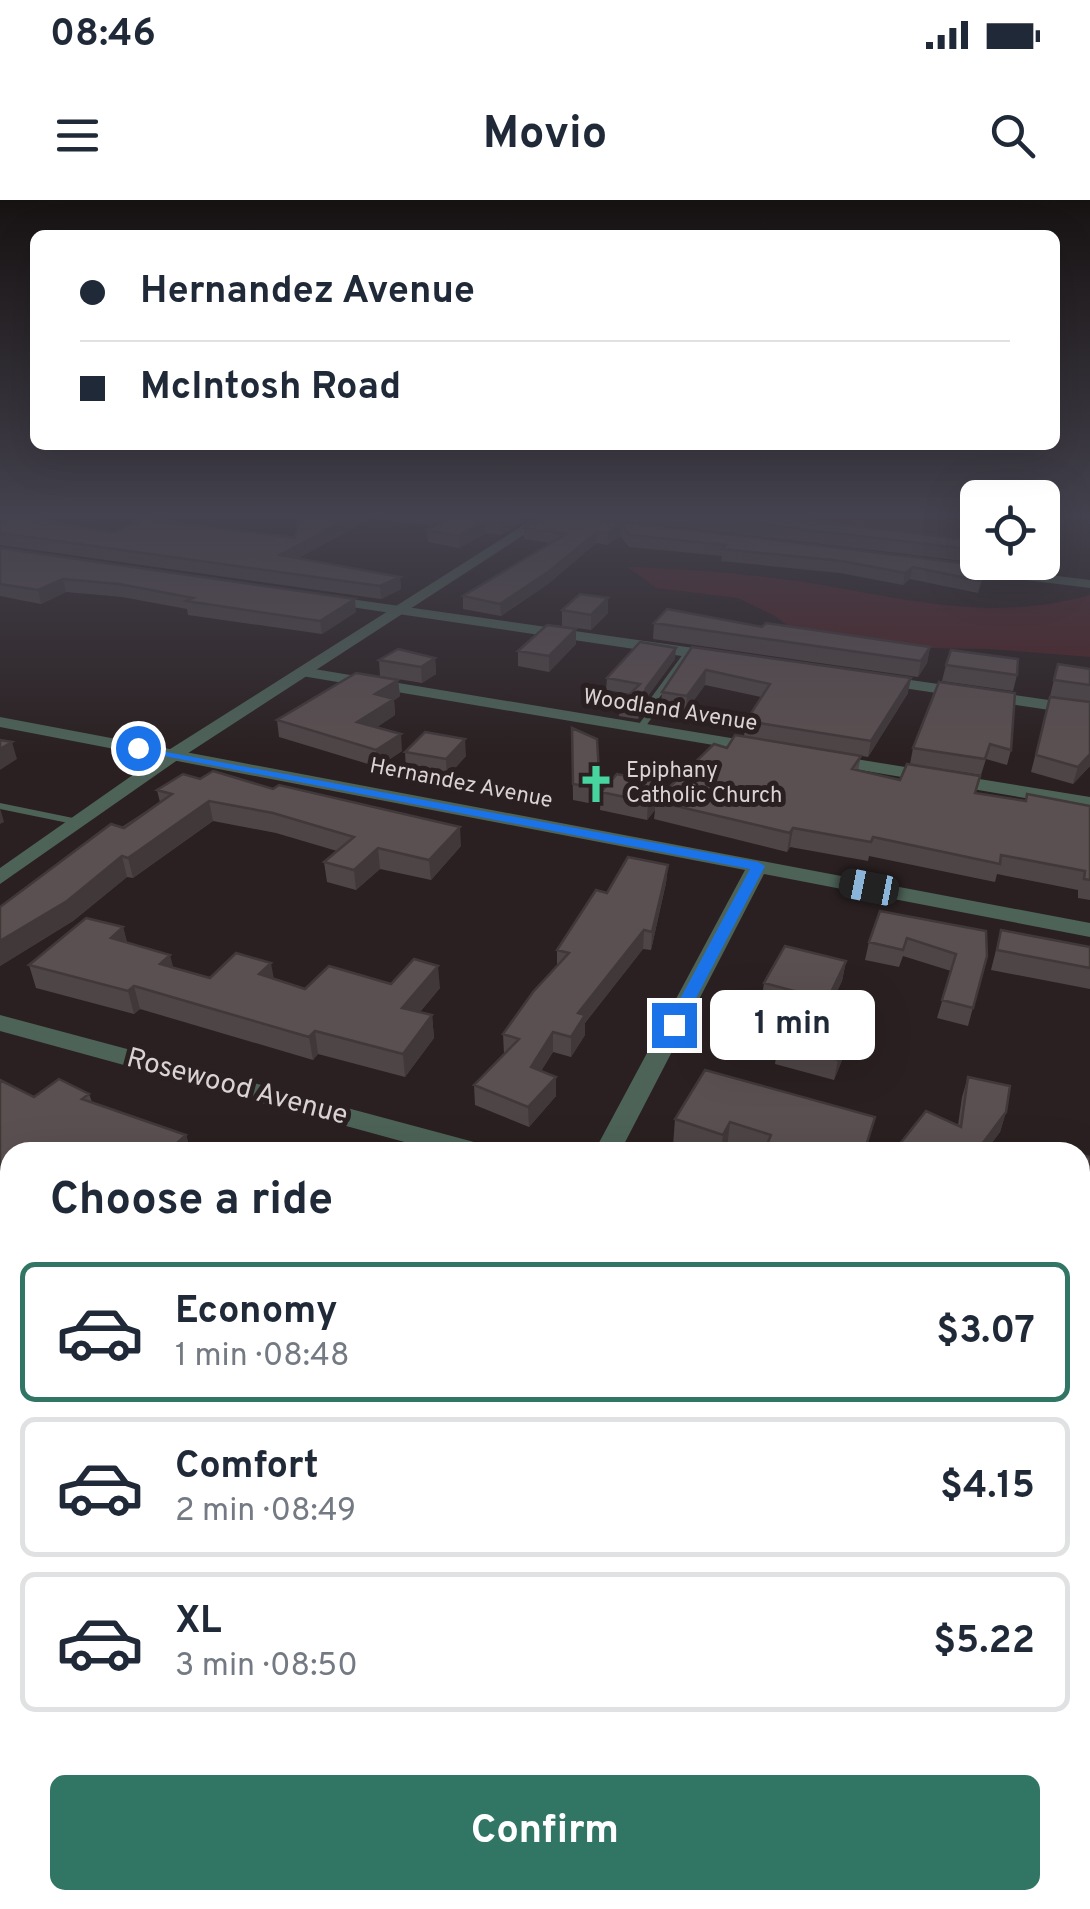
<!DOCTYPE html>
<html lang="en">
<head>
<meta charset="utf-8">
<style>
  :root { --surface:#fff; --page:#f2f2f3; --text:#1f2937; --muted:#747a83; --line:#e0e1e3; --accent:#317665 }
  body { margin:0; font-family:Overpass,sans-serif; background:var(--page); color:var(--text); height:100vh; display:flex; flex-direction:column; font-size:38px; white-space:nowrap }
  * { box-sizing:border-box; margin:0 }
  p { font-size:32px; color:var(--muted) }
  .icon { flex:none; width:55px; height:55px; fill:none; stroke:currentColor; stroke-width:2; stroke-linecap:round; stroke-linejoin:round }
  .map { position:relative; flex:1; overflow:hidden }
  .details { position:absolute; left:0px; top:942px; width:1090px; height:768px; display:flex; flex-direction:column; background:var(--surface); border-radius:30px 30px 0 0; box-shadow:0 10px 40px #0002 }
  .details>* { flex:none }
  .hud { position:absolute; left:30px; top:30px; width:1030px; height:220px; border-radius:15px; box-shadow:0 10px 40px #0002; display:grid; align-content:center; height:220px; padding:0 50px; background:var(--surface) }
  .fabs { position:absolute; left:960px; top:280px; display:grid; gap:20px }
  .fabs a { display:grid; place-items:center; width:100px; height:100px; border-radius:15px; background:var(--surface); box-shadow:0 10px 40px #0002; font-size:50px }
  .end { position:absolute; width:45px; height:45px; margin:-22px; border:12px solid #1a73e8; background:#fff; box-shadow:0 0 0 5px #fff }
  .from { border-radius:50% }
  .bubble { position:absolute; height:70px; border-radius:15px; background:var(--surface); box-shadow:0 10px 40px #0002; font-size:32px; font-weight:700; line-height:70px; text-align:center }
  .car { position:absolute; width:30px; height:60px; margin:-30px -15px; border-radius:12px; box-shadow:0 0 8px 2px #0007; background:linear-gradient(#222 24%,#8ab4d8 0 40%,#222 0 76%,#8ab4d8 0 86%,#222 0) }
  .hud b { display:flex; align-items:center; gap:35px; height:95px; font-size:38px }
  .hud b+b { border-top:2px solid var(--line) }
  .hud i { width:25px; height:25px; background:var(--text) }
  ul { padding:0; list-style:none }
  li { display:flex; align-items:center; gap:30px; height:140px; margin:0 20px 15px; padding:0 30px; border:5px solid var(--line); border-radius:15px }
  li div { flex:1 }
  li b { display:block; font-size:38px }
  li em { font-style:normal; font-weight:700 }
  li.active { border-color:var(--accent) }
  li>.icon { width:90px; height:90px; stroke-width:1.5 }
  h2 { padding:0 50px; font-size:45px; line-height:120px }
  .primary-button { display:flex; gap:20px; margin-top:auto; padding:20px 50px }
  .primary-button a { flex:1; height:115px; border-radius:15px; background:var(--accent); color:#fff; font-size:40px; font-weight:700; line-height:115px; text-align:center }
  .status { display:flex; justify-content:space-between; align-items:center; height:70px; padding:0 50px; background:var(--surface); direction:ltr }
  .status svg { height:28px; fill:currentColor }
  header { display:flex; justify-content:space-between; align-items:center; height:130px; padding:0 50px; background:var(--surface); font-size:45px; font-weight:700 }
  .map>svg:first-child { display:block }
  .green { fill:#4d2226 }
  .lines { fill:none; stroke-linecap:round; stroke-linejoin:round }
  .service { fill:#4d6358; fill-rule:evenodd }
  .minor { fill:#4d6358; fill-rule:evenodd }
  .tertiary { fill:#4d6358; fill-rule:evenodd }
  .wall { fill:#4e4546 }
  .shaded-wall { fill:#403839 }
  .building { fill:#5b5051; stroke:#403839; stroke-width:2.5 }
  .route { fill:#1a73e8 }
  .labels { text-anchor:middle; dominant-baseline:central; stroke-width:10; stroke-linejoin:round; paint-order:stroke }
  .far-street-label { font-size:22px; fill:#d9d3d3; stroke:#2a2021 }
  .far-poi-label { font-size:22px; fill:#d9d3d3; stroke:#2a2021; text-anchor:start }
  .street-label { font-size:28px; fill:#d9d3d3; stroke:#2a2021 }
</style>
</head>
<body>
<div class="status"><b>08:46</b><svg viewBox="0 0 49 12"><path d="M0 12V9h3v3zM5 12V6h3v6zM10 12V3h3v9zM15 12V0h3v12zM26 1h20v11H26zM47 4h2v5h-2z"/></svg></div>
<header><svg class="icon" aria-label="menu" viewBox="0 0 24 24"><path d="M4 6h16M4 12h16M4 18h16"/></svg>Movio<svg class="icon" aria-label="search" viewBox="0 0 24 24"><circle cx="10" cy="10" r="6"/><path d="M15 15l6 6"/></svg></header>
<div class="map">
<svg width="1090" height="1709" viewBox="0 0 1090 1709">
  <rect width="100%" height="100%" fill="#2a2021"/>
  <!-- green -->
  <path class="green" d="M738 316H977V342L960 338Z
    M628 367C689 369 749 374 810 383 908 399 991 423 1090 395V457L990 449 815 446 775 416 738 398 656 388Z"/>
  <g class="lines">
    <!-- service -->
    <path class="service" d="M686 450 693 452 656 502V512L643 530H637L636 528 648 512V502Z
      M0 603 78 619 83 622 78 625 0 609Z"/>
    <!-- minor -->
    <path class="minor" d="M519 316H559L576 321 570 325Z
      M952 363 1090 380V388L947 370V364Z
      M322 395 722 452 730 457 722 462 317 402V396Z
      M302 467 761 543 770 548 761 553 296 475 294 472Z
      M876 475 1090 506V516L870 483V477Z
      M0 517 1090 723V737L764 674 620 952H594L745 670 0 527Z
      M825 554 1090 597V609L819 563V555Z
      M0 815 474 942 484 945 488 952H441L0 831Z
      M1080 1104 1090 1107V1133L1080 1130Z
      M0 1556 10 1560V1603L0 1599Z
      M185 1700H232L228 1709H181Z
      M234 1700H295L299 1709H238Z"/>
    <!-- tertiary -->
    <path class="tertiary" d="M538 316H553L179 559 0 684V668L167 551Z"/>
  </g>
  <!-- wall -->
  <path class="wall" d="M0 316H37L31 318 114 332 295 338 299 316H524V320L501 335 486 333 459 348 428 342 427 330 435 326 372 318 298 358 400 377 401 389 381 399 0 345Z
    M542 316 986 366 978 393 910 379 903 385 840 373 721 361 722 356 629 347 620 336 607 345 596 343 548 384 501 416 463 409V396L551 343 524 339V328Z
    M590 316H776L978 341V362H989L988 364Z
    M0 348 356 412 322 434 188 415 187 409 122 397 66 392 41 404 0 396Z
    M608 398V413L591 430 562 426V410Z
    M654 423 762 427 930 447 927 463 918 477 653 439Z
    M576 429V444L549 472 518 466V451Z
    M692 447 908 493 868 557 744 536 746 521 761 497 705 485 686 511 661 507 662 492Z
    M435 458 436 474 422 483 380 476 379 460Z
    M675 459 645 500 638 519 619 516 620 504 630 494 606 490 607 478Z
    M1058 464 1090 469V502L1050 496Z
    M946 465 1017 475 1013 491 942 481Z
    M398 480 400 496 394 500 395 515 377 527 402 551 378 567 279 537 277 520Z
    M939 482 1011 550 1007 565 986 559 981 575 910 564 913 548Z
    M1050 497 1090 502V566L1073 584 1031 572Z
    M572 528 600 589 599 605 573 600Z
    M727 548 861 556 858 571 900 580 1025 601 1090 606V700L1078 698V690L997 674 995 682 869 656 868 661 790 647 787 652 654 619 655 610 647 620 600 610 601 592 662 594Z
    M405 552 466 556 447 577 406 570Z
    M157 590 461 646 431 680 380 669 356 690 327 682 324 662 337 651 276 633 213 621 133 678 127 677 73 721 0 766V707L160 602Z
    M668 665 666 683 651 750 643 749 585 823V835L571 857 553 852 541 871 556 896 529 927 475 905 474 885 504 854 503 834 557 766V750L607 693Z
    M880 711 987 756 968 826 937 818 951 771 903 756 899 767 865 760 869 742Z
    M123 727 127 743 173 768 210 778 274 779 305 789 391 784 440 788 420 812 432 815 434 838 405 877 318 854 313 860 140 809 134 814 36 788 29 765Z
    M1001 730 1090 747V789L991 770Z
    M846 761 842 781 828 810 856 817 851 838 834 880 775 864 778 843 794 811 761 802 764 783Z
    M705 870 866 952H740L727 948 724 952H694L673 946 675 919Z
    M968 877 1006 912 1000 932 985 952H897L899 945 958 925 962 897Z
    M0 880 34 897 89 894 92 902 186 935 191 952H10V989L3 986 0 988Z
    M1080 955 1090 957V1021L1080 1018Z
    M1080 1182 1090 1185V1260L1080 1257Z
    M10 1191V1271L0 1267V1203Z
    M689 1700H823L821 1709H686Z
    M869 1700H899L909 1706 910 1700H992L1009 1709H865Z"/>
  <!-- shaded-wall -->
  <path class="shaded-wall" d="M352 316H371L372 318 282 367 280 355Z
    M512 316H524V320L501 335 500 323Z
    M486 321V333L459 348 458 336Z
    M621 325 620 336 607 345 608 333Z
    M597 332 596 343 548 384 501 416 500 404Z
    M913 367 910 379 903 385 905 373Z
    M400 377 401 389 381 399 380 386Z
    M63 379 66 392 41 404 38 390Z
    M608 398V413L591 430V415Z
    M355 399 356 412 322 434 320 421Z
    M576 429V444L549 472V456Z
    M930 447 927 463 918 477 921 461Z
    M676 448 675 459 645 500 638 519 639 507 646 488Z
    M435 458 436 474 422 483 421 467Z
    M706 470 705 485 686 511 687 496Z
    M911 478 908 493 868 557 871 541Z
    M398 480 400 496 394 500 395 515 359 539 357 522 375 494Z
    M401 534 402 551 378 567 376 550Z
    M465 539 466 556 447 577 446 559Z
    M12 542 17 559 0 570V549Z
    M1090 554V566L1073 584 1078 567Z
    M663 584 661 602 655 601V610L647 620 648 602Z
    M209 601 213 621 133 678 128 658Z
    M0 608 4 622 0 624Z
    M460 627 461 646 431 680 429 660Z
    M793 628 790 647 787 652 790 633Z
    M378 648 380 669 356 690 354 670Z
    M122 656 127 677 73 721 0 766V741Z
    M668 665 666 683 651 750 652 732Z
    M123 727 129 749 111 738Z
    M644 730 643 749 585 823V835L571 857V837L578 813Z
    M170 755 176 777 160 764Z
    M846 761 842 781 819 829 823 809Z
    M271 763 275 785 259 774Z
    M438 766 440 788 404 830 402 808Z
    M134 786 140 809 134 814 128 791Z
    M432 815 434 838 405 877 403 854Z
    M856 817 851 838 834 880 838 860Z
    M315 831 318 854 313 860 309 837Z
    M553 832V852L531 887V867Z
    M556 877V896L529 927 528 907Z
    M1006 912 1000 932 985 952H976Z
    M730 922 727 948 724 952H721L723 935Z
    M186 935 191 952H167Z
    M10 1318V1361L0 1373V1330Z"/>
  <!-- building -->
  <path class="building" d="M10 316H18L114 332 144 318 295 338 299 316H352L280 355 400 377 380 386 0 333V322Z
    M450 316H512L500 323 486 321 458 336 427 330Z
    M542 316H579L986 366 980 381 913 367 905 373 842 361 722 349 726 345 630 335 621 325 608 333 597 332 548 372 500 404 463 396 566 334 524 328Z
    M689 316H776L978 341V350Z
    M0 348 355 399 320 421 186 401 193 398 119 384 63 379 38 390 0 384Z
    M580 394 608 398 591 415 562 410Z
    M667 409 762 427 766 423 930 447 921 461 654 423Z
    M547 425 576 429 549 456 518 451Z
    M640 442 676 448 646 488 639 507 620 504 640 484 607 478Z
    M692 447 911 478 871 541 746 521 770 484 706 470 687 496 662 492Z
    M398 449 435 458 421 467 379 460Z
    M951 450 1018 459 1017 475 946 465Z
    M1058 464 1090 469V485L1054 480Z
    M356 473 398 480 375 494 394 499 357 522 401 534 376 550 277 520Z
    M939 482 1015 493 1011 550 990 544 985 559 913 548Z
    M1050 497 1090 502V554L1078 567 1036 555Z
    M572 528 597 539 600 589 573 584Z
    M425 532 465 539 446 559 405 552Z
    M735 535 861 556 852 569 900 580 907 564 980 576 975 593 1026 601 1027 594 1090 606V680L1084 679 1085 671 1001 655 1000 664 873 637 871 642 793 628 790 633 655 601 714 544 727 548Z
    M0 540 12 542 0 549Z
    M213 571 273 589 279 585 460 627 429 660 378 648 354 670 324 662 354 637 273 613 209 601 128 658 122 656 67 701 0 741V707L111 624 124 628 172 594 157 590 183 574 200 579Z
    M617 574 663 584 648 602 601 592Z
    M628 657 668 665 652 732 644 730 578 813 585 815 571 837 553 832 531 867 556 877 528 907 474 885 519 839 503 834 533 792 569 753 557 750 596 690 607 693Z
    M880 711 986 731 987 756 973 808 942 800 956 754 907 738 903 750 869 742Z
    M86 718 123 727 111 738 170 755 160 764 210 778 236 753 271 763 259 774 305 789 329 766 391 784 414 759 438 766 402 808 432 815 403 854 315 831 309 837 134 786 128 791 29 765Z
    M1001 730 1090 747V768L997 750Z
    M785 746 846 761 823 809 856 817 838 860 778 843 802 793 764 783Z
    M705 870 875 917 864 952H785L766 947 771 935 730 922 723 935 675 919Z
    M968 877 1010 886 1006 912 976 952H915L899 945 926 911 961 927Z
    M59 879 89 894 82 899 186 935 167 952H10V971L0 968V880L34 897Z
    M270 945 292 952H263Z
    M1055 948 1072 952H1054Z
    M1080 955 1090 957V989L1080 986Z
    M1080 1182 1090 1185V1233L1080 1230Z
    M10 1191V1248L6 1253 0 1250V1203Z
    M0 1308 10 1313V1318L0 1330Z
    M695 1700H823L821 1709H712Z
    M872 1700H898L915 1709H870Z
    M918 1700H992L1009 1709H916Z"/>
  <!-- sky -->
  <linearGradient id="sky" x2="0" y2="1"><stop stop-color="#171212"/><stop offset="0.57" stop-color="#44424e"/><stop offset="1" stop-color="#44424e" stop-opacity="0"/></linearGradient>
  <rect width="1090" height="555" fill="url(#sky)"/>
  <!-- route -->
  <path class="route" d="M134 546 758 662 765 666 682 825 674 830 666 825 750 669 138 551Z"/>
  <!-- icons -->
  <defs>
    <g id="church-bare" transform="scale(3)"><path d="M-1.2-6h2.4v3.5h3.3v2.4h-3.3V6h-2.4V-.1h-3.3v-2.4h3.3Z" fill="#47d49e" stroke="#2a2021" stroke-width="2.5" paint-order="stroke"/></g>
  </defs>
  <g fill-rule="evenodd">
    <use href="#church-bare" x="596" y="584"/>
  </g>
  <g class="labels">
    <!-- far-street labels -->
    <g class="far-street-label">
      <text transform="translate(670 511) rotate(9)">Woodland Avenue</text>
      <text transform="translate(461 584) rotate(11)">Hernandez Avenue</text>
    </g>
    <!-- far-poi labels -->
    <g class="far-poi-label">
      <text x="626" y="571">Epiphany<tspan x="626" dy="25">Catholic Church</tspan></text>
    </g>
    <!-- street labels -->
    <g class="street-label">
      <text transform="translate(237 888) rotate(15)">Rosewood Avenue</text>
    </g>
  </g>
</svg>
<div class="fabs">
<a><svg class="icon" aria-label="locate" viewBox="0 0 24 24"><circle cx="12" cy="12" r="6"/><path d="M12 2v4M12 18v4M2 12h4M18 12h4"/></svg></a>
</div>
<i class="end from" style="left:138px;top:548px"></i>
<i class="end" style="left:674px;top:825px"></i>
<div class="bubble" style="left:710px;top:790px;width:165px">1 min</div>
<i class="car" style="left:869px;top:687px;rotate:281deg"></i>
<div class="hud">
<b><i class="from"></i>Hernandez Avenue</b>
<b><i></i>McIntosh Road</b>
</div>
<section class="details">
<h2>Choose a ride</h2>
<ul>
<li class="active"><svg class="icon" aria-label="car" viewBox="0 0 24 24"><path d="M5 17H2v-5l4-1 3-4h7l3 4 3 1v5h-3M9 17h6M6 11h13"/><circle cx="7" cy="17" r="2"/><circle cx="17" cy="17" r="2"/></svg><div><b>Economy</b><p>1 min · 08:48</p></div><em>$3.07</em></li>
<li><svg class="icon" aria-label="car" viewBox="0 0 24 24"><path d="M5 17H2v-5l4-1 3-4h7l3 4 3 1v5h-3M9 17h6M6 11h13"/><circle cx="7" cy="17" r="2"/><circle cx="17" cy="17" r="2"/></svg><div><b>Comfort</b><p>2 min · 08:49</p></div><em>$4.15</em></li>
<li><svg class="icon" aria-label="car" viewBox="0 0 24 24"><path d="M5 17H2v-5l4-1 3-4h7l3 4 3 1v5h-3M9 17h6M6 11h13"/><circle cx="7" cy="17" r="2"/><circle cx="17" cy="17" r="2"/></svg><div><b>XL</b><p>3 min · 08:50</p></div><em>$5.22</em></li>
</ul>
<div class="primary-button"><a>Confirm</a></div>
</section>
</div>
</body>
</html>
